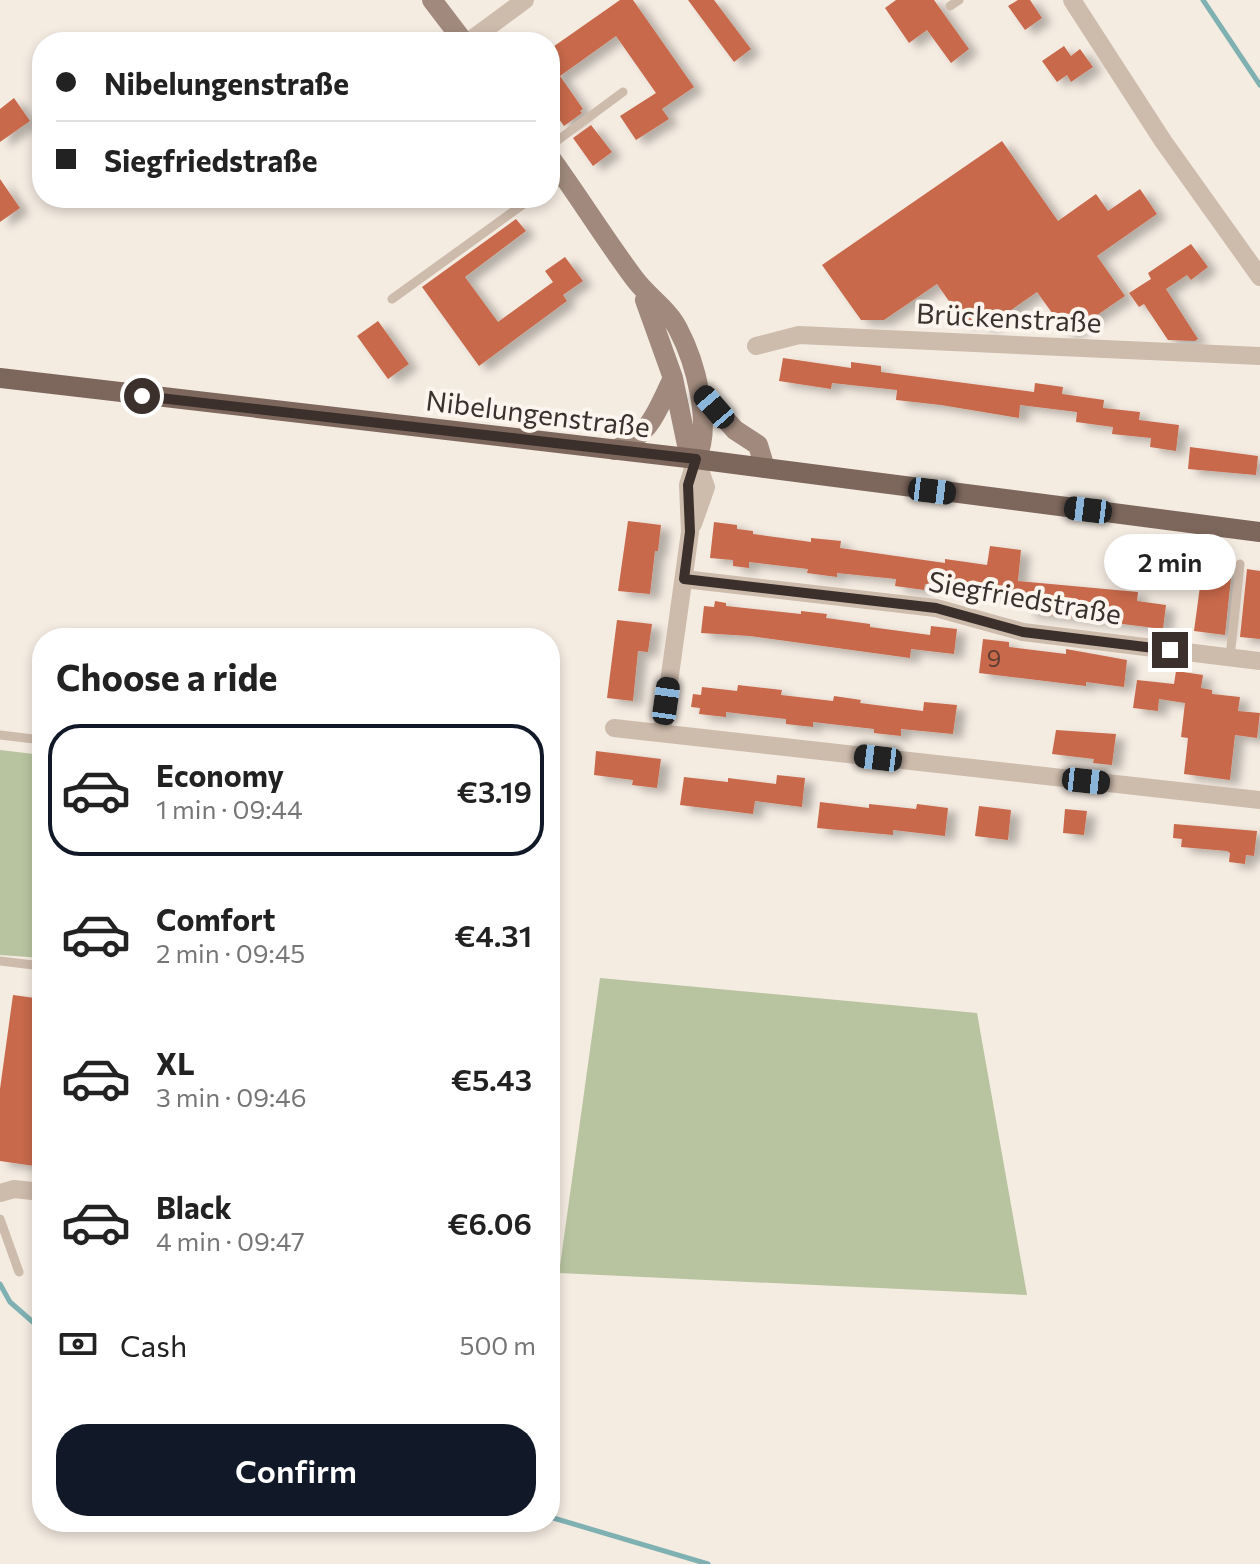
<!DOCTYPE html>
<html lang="en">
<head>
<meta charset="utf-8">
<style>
  :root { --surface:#fff; --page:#f6f6f6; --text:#222; --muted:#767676; --line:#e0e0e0; --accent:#111827 }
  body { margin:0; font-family:Commissioner,sans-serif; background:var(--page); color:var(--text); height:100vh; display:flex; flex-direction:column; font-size:30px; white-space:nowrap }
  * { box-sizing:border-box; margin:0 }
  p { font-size:26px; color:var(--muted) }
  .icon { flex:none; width:44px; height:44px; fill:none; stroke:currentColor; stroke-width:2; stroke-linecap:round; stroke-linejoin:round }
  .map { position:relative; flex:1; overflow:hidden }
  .side { position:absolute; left:32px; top:628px; width:528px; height:904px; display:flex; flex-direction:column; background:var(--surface); border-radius:32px; box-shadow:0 4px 12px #0003 }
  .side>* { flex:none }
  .top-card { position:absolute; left:32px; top:32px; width:528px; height:176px; border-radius:32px; box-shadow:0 4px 12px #0003; display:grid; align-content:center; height:176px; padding:0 24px; background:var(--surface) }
  .end { position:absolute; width:36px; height:36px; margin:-18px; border:10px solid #3b302b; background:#fff; box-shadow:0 0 0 4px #fff }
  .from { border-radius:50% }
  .bubble { position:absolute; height:56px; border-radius:28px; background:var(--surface); box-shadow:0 4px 12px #0003; font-size:26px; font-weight:600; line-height:56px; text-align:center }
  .car { position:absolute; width:24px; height:48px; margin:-24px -12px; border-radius:10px; box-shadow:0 0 6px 2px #0007; background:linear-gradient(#222 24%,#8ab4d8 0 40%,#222 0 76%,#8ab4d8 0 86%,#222 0) }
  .top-card b { display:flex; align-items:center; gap:28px; height:76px; font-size:30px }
  .top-card b+b { border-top:2px solid var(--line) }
  .top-card i { width:20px; height:20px; background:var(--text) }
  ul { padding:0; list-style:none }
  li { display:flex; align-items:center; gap:24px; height:132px; margin:0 16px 12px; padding:0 8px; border:4px solid transparent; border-radius:32px }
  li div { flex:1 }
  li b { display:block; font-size:30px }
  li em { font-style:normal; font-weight:600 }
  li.active { border-color:var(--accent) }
  li>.icon { width:72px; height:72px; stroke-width:1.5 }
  h2 { padding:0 24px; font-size:36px; line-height:96px }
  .pay { display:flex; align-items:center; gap:20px; height:88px; padding:0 24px; font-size:30px }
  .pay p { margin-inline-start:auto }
  .action { display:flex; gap:16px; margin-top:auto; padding:16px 24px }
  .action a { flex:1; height:92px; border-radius:32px; background:var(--accent); color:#fff; font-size:32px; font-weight:600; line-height:92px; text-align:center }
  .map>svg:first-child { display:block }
  .green { fill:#b8c4a0 }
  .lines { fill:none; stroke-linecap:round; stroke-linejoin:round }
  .stream { stroke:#7fb0b2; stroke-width:5 }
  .building { fill:#c8694b; filter:url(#shadow) }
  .service { stroke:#cdbbac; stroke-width:9 }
  .minor { stroke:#cdbbac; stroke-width:18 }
  .secondary { stroke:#a18a7d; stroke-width:20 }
  .primary { stroke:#7d675c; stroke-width:20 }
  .route { stroke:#3b302b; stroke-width:10 }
  .labels { text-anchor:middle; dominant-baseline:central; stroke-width:8; stroke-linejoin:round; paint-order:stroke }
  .number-label { font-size:24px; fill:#5e3e33 }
  .street-label { font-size:28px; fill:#3b302b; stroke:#fbf5ee }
</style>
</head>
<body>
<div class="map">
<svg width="1260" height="1564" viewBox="0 0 1260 1564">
  <defs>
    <filter id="shadow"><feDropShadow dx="9" dy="5" stdDeviation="4" flood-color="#0004"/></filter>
  </defs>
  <rect width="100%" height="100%" fill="#f4ebe1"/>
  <!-- green -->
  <path class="green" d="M0 750 42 755V958L0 955Z
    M600 978 977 1013 1027 1295 559 1273Z"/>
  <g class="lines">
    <!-- stream -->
    <path class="stream" d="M1203 0 1260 85
      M0 1284 10 1302 42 1330
      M550 1517 708 1564"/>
  </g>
  <!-- building -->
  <path class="building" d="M620 0H633L694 87 662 109 669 119 636 140 620 116 656 93 616 36 560 76 583 109 580 111 582 113 564 126 550 106V49Z
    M688 0H714L751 49 734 62Z
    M896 0H934L969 49 951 63 927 30 909 43 885 8Z
    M1018 0H1030L1042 18 1025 30 1008 6Z
    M1064 46 1071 56 1080 49 1093 67 1071 82 1067 75 1057 82 1042 61Z
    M14 98 30 121 0 142V109Z
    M591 125 612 152 593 166 573 138Z
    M1002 141 1058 221 1096 194 1108 211 1140 189 1157 214 1097 256 1125 296 1068 335 1037 292 985 328 977 316 965 324 937 284 884 320H861L822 265Z
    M0 179 20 208 0 222Z
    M516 219 526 231 465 277 498 322 553 282 545 271 565 257 583 281 563 295 567 301 479 366 422 287Z
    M1191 244 1208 267 1191 280 1187 275 1166 289 1198 339 1195 341 1168 340 1144 304 1139 307 1129 293 1151 279 1148 273Z
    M378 321 409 364 388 379 357 336Z
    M783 358 851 368V362L881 366V372L1034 392 1035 383 1063 387 1062 394 1104 400 1103 408 1140 412 1139 420 1179 425 1176 451 1150 447 1151 438 1112 434 1113 427 1076 422 1077 412 1020 405 1019 418 941 405 896 400 897 390 832 383 831 389 779 381Z
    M1190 447 1258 456 1256 475 1188 469Z
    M628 521 661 525 658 551H655L650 594 618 591Z
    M714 522 737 525V529L753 531V534L811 542V538L841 541 840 548 945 563V559L987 565 990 546 1021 550 1018 581 1138 592 1137 601 1166 605 1163 629 1026 612 1028 597 925 584 924 590 910 588 895 586 896 579 837 573V577L807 573 808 569 749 562V568L733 566V560L710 558Z
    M1203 564 1232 568 1225 635 1194 631Z
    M1247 569 1260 571V639L1240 637Z
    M715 601 726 603V606L801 614V611L827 614 826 618 870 624V627L930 635 931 626 957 629 954 654 911 649 910 658 750 636 701 633 704 606 714 607Z
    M617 620 652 624 648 652 638 651 633 701 607 698Z
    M983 639 1009 642V647L1066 654V649L1127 660 1124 687 1086 682V686L979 673Z
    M1176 671 1203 675 1201 688 1212 690V694L1240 697 1238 711 1260 713 1257 738 1235 735 1230 780 1184 774 1188 738 1181 737 1185 703 1159 699 1158 711 1133 708 1137 680 1174 684Z
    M738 685 782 690 781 695 833 701 834 696 861 700 860 703 923 711 924 702 957 705 953 734 901 729V736L874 733V729L813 722V727L786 724V719L726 712V717L699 714 700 708 691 707 693 694 701 695 702 687 737 691Z
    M1056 730 1116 734 1112 765 1093 763 1094 759 1052 754Z
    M596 751 661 759 657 788 632 785 633 780 594 775Z
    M777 775 805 778 802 807 755 801 753 814 680 805 684 777 728 782V778L776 784Z
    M820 802 869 808V804L916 809 917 804 948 808 945 836 893 830V835L817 828Z
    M979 806 1011 810 1008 840 975 836Z
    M1065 809 1087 811 1084 835 1063 833Z
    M1174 824 1257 831 1254 856 1246 855 1245 864 1229 862 1230 853 1227 851 1181 847 1182 839 1173 838Z
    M13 995 42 999V1167L0 1161V1089Z"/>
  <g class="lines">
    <!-- service -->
    <path class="service" d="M950 6 959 0
      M550 146 623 92
      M550 187 565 178
      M392 299 532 198
      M1230 657 1240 564
      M0 735 42 740
      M0 961 42 966
      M550 1052 554 1053 550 1082
      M0 1219 19 1272"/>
    <!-- minor -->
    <path class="minor" d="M1072 0 1163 141 1260 277
      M468 42 525 0
      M756 346 799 335 1260 356
      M693 524 706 487 696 459
      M684 579 936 608 1023 632 1260 661
      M614 728 1260 800
      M662 732 690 532 688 485 696 459
      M0 1193 14 1189 42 1192"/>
    <!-- secondary -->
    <path class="secondary" d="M432 0 464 42
      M550 157C579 197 605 239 634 278 647 296 669 310 678 329 695 361 713 425 696 459
      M645 300 673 378 687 445 696 459
      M700 391 735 430 758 445 765 468
      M615 450C652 433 656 412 673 378"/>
    <!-- primary -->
    <path class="primary" d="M0 378 696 459 1260 532"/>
  </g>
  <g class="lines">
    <!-- route -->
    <path class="route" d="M142 396 696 459 688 485 690 532 684 579 936 608 1023 632 1170 650"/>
  </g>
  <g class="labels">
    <!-- number labels -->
    <g class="number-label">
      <text x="994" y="657">9</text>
    </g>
    <!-- street labels -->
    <g class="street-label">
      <text transform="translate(1009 317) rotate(3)">Brückenstraße</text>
      <text transform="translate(538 413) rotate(7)">Nibelungenstraße</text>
      <text transform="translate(1025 597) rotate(10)">Siegfriedstraße</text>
    </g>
  </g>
</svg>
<i class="end from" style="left:142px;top:396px"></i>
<i class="end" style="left:1170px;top:650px"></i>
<div class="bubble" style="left:1104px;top:534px;width:132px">2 min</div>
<i class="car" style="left:714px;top:407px;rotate:319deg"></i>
<i class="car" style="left:932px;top:491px;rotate:97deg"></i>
<i class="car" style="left:1088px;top:510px;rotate:277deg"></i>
<i class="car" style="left:666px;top:701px;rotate:8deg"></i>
<i class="car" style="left:878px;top:758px;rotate:277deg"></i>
<i class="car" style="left:1086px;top:781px;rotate:96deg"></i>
<div class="top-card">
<b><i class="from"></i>Nibelungenstraße</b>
<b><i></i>Siegfriedstraße</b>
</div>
<section class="side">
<h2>Choose a ride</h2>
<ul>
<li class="active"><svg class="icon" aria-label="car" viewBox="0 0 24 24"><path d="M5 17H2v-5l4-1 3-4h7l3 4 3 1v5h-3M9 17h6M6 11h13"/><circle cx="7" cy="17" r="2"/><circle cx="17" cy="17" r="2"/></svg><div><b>Economy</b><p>1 min · 09:44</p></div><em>€3.19</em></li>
<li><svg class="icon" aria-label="car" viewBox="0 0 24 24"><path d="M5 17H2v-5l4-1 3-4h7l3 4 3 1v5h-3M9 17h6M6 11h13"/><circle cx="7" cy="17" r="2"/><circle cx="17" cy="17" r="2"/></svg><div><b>Comfort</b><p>2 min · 09:45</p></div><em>€4.31</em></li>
<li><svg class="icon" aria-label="car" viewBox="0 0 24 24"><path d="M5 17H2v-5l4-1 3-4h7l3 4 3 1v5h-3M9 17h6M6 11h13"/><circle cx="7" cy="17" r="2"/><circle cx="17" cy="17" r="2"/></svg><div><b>XL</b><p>3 min · 09:46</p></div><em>€5.43</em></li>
<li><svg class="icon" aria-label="car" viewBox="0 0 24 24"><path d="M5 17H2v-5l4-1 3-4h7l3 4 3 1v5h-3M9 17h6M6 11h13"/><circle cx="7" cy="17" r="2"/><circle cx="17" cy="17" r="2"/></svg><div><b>Black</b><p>4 min · 09:47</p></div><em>€6.06</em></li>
</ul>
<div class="pay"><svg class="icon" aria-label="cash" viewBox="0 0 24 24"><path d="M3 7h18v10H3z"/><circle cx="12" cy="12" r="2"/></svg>Cash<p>500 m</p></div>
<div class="action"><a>Confirm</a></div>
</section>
</div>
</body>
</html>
